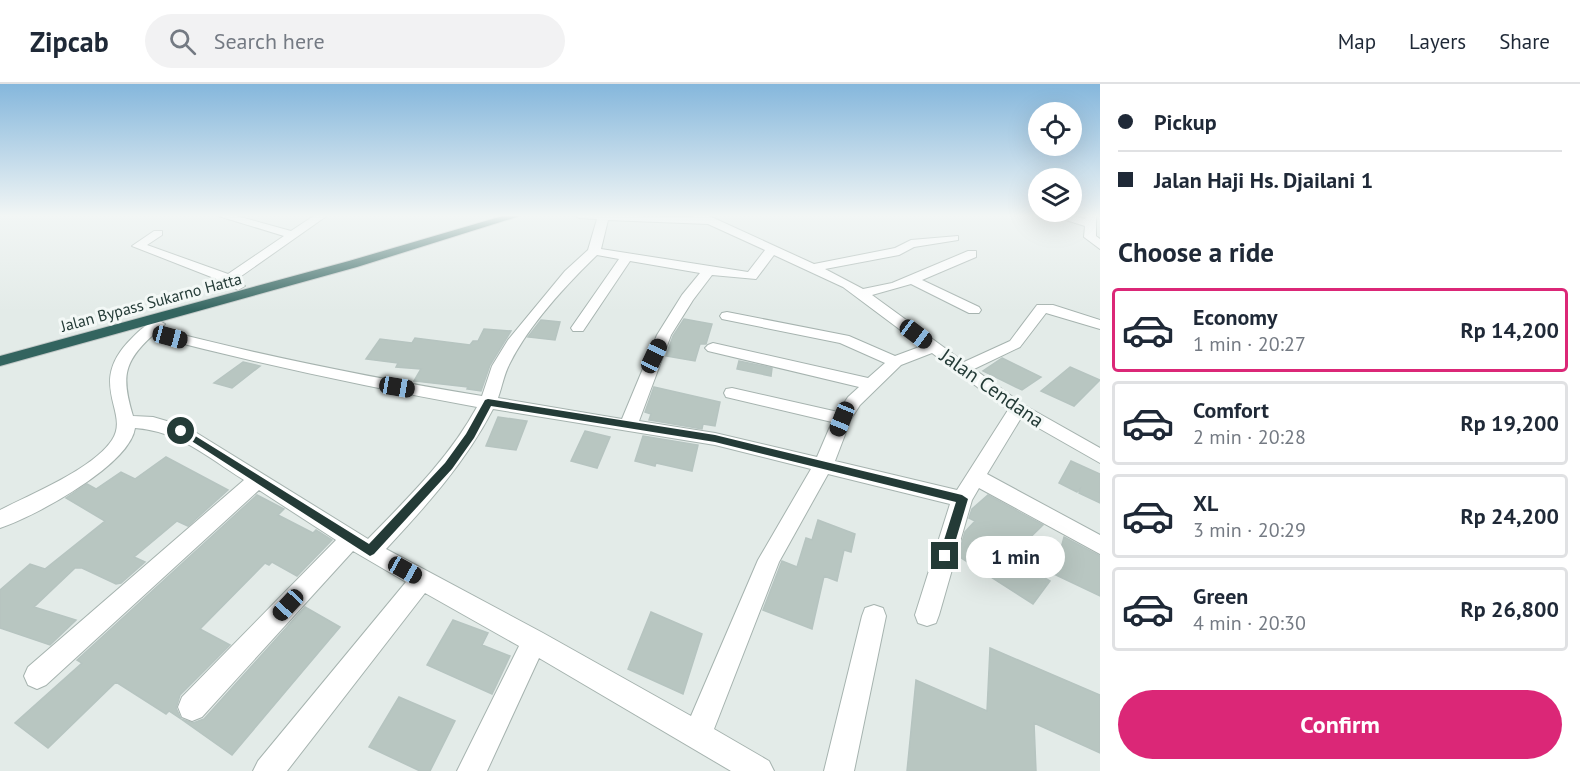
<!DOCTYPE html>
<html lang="en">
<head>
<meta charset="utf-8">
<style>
  :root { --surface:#fff; --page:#f2f2f3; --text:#1f2937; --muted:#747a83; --line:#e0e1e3; --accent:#db2777 }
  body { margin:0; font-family:"PT Sans",sans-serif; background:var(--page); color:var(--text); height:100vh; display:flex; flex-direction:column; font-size:22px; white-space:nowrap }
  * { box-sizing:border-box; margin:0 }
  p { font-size:20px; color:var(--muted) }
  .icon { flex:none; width:33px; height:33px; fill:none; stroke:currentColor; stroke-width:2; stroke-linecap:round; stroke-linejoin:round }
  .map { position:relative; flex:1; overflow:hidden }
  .sheet { display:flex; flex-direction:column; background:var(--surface); width:480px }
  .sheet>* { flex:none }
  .guide { display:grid; align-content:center; height:132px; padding:0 18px; background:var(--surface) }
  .tools { position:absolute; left:1028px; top:18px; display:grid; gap:12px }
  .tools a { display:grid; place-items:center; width:54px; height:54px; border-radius:50%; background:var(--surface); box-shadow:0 6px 24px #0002; font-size:30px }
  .end { position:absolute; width:27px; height:27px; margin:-14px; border:8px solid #243b37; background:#fff; box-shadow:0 0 0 3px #fff }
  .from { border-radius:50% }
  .bubble { position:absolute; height:42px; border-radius:21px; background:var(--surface); box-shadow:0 6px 24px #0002; font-size:20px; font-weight:700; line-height:42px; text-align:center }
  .car { position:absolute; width:18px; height:36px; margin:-18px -9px; border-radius:8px; box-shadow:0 0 4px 2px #0007; background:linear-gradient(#222 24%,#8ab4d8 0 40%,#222 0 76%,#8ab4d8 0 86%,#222 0) }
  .guide b { display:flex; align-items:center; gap:21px; height:57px; font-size:22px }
  .guide b+b { border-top:2px solid var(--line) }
  .guide i { width:15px; height:15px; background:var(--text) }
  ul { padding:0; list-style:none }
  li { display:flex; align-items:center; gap:18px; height:84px; margin:0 12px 9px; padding:0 6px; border:3px solid var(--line); border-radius:6px }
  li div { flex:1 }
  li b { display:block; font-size:22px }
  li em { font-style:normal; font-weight:700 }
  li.on { border-color:var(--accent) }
  li>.icon { width:54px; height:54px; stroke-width:1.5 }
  h2 { padding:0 18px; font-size:27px; line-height:72px }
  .button { display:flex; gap:12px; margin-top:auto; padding:12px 18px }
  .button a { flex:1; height:69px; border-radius:36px; background:var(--accent); color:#fff; font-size:24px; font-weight:700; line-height:69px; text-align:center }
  header { display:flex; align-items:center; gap:36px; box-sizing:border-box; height:84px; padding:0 30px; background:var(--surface); border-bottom:2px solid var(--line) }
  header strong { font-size:28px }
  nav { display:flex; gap:33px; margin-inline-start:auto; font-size:21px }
  .search { width:420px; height:54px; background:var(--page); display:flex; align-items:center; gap:15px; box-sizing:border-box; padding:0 21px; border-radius:33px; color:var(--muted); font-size:22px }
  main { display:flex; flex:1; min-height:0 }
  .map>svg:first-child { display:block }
  .building { fill:#b8c6c1; stroke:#b6c4c0; stroke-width:1.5 }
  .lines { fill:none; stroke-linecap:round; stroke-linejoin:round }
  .minor-casing { stroke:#a6b3af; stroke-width:2 }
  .highway-casing { stroke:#c2c8c7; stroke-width:2 }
  .minor { fill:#fff; fill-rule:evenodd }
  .highway { fill:#33645f; fill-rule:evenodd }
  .route { fill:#243b37 }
  .labels { text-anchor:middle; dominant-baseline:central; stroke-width:6; stroke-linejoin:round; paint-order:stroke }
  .far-street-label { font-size:16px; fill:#243b37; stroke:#f3f8f6 }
  .street-label { font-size:20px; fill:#243b37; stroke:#f3f8f6 }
</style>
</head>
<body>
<header>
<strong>Zipcab</strong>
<div class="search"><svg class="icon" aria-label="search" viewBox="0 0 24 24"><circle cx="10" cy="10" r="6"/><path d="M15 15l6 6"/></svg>Search here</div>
<nav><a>Map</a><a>Layers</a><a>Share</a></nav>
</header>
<main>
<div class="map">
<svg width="1100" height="687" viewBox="0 0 1100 687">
  <rect width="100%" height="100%" fill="#e3ebe8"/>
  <!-- building -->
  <path class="building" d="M684 235 712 240 706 260H700L695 277 666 272 673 252Z
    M541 236 560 238 555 256 528 253Z
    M484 245 511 247 490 281 481 307 467 305 468 303 414 297 421 285 396 283 398 279 366 275 380 255 412 259 415 254 470 261 473 257H478Z
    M1002 274 1041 293 1022 306 983 287Z
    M739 277 772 284 771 292 737 285Z
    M243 278 260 282 232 304 214 299Z
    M1070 283 1100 296 1074 322 1041 307Z
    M654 303 720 318 715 342 703 340 702 345 649 336 651 330 645 328Z
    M498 333 527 337 516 366 486 362Z
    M585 347 610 353 597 384 571 377Z
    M643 352 698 361 692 387 656 379 655 382 635 377Z
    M166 373 228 406 188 442 177 437 134 473 145 478 121 499 116 500 82 484H75L34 523 76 536 50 561 0 544V506L30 480 45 485 105 437 66 414 87 400 96 405 121 388 135 395Z
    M1071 377 1100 390V419L1079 409 1080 405 1077 408 1059 399Z
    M257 411 284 425 278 431 313 449 316 446 332 456 297 492 272 478 269 481 265 479 200 545 230 561 180 611 176 624 181 635 169 627 166 630 116 598 48 664 15 639 82 579 77 576Z
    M988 411 1043 441 1010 473 1050 497 1033 520 958 472 965 448 975 437 969 434 972 425Z
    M818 436 855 450 851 468 844 466 837 497 824 492 812 545 763 526 782 477 797 483 806 454 812 456Z
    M1064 453 1100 472V512L1054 490Z
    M305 523 340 543 232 671 181 635 193 639 204 635Z
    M651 528 702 550 683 610 628 585Z
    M453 536 488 549 482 561 510 572 492 610 427 581Z
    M990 564 1100 611V669L1034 639 1036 687H907L916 596 987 627Z
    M399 613 455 637 430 687H420L369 663Z"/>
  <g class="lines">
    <!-- minor casing -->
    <g class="minor-casing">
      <path id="minor" d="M215 131H233L291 147 315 131H328L237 195 245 202 238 206 224 198 132 162 154 147H162V151L147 161 228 190 284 152Z
        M574 131 694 133 693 131H707L814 180 895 164 911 156 958 152V156L914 163 899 171 825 185 863 205 892 199 968 167H976V173L922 196 979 223 981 226 979 229H969L911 200 872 211 964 278 1010 257 1037 221H1053L1100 236V245L1046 229 1020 263 974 285 1024 321 1100 364V379L1021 334 987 390 1100 451V470L979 404 972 416 939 531 936 539 927 542 918 539 915 531 950 420 828 390 779 478 714 645 769 677 774 687H731L539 574 487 687H457L519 562 425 509 287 687H253L258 677 406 498 353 467 202 633 192 637 182 633 178 623 182 613 336 456 259 406 46 601 37 605 28 601 24 592 28 583 244 396C207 373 179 347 135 344 130 381 34 433 0 444V426C31 410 93 385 112 356 131 328 85 300 132 254 139 247 148 238 158 236L165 240 160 245C267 273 373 294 482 312L492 282 508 256 565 187 588 166 597 135 579 134ZM608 136 708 140 765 166 748 188 601 165ZM597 171 619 175 571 244 573 247H583L630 177 700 189 682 211 657 251 622 335 498 314C502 303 504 290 510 279 529 241 566 201 597 171ZM774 171 843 203 922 262 895 272 849 252 727 228 722 229 720 232 722 235 840 259 885 279 868 294 713 259 708 261 705 264 708 267 859 303 848 313 838 328 732 304 726 305 724 309 726 313 832 338 817 373 715 349 639 337 671 251 693 216 712 191 756 195ZM152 252C260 280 368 303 477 323 449 374 409 413 368 455L187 343 153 333 133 332C122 295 122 279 152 252ZM932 269 1008 326 957 406 835 377 851 335 860 321 901 281ZM493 325 715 361 811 385 758 476 691 632 543 549 386 465C427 421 465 379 493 325Z
        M1050 131H1069L1085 135 1086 131H1096V152L1100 155V165L1084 153 1085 142Z
        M874 521 883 524 886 532 854 687H824L862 532 865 524Z"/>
    </g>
    <!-- highway casing -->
    <g class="highway-casing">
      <path id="highway" d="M506 131H523L357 183 0 282V272L349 177Z"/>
    </g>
    <!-- minor -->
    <use href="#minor" class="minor"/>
    <!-- highway -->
    <use href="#highway" class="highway"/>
  </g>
  <!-- sky -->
  <linearGradient id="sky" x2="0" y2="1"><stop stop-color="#85b7dc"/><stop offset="0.58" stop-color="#f2f6f5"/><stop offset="1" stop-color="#f2f6f5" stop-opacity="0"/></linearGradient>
  <rect width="1100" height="227" fill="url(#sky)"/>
  <!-- route -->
  <path class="route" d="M488 315 715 351 962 411 968 415 951 472 945 477 939 472 956 418 715 358 491 322 474 354 452 385 374 470 370 472 176 347 177 345H184L369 460 445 379 466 350 485 316Z"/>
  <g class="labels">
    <!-- far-street labels -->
    <g class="far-street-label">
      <text transform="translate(151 218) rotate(-15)">Jalan Bypass Sukarno Hatta</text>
    </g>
    <!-- street labels -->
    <g class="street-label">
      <text transform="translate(992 304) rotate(35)">Jalan Cendana</text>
    </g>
  </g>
</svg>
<div class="tools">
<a><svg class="icon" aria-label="locate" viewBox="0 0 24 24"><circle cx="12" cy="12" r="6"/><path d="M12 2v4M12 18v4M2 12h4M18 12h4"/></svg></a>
<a><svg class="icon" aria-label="layers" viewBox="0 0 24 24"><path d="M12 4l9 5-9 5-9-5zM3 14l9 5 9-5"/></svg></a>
</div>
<i class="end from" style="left:181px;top:347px"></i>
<i class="end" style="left:945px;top:472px"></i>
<div class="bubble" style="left:966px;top:452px;width:99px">1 min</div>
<i class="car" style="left:916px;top:250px;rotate:127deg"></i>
<i class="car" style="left:170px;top:253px;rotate:105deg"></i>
<i class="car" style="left:654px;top:272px;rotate:25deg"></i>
<i class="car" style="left:397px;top:303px;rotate:100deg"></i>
<i class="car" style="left:842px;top:335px;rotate:202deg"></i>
<i class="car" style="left:405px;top:486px;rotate:119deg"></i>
<i class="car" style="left:288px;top:521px;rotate:223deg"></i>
</div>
<section class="sheet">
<div class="guide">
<b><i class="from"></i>Pickup</b>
<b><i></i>Jalan Haji Hs. Djailani 1</b>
</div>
<h2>Choose a ride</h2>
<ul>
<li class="on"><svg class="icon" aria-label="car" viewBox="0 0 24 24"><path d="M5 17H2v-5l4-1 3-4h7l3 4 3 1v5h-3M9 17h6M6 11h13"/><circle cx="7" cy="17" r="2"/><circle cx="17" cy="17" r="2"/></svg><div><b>Economy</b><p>1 min · 20:27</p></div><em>Rp 14,200</em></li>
<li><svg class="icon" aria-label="car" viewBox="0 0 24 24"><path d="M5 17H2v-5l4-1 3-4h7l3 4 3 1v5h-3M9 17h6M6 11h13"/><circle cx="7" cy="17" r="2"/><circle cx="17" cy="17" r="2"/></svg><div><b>Comfort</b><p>2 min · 20:28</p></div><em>Rp 19,200</em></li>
<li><svg class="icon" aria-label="car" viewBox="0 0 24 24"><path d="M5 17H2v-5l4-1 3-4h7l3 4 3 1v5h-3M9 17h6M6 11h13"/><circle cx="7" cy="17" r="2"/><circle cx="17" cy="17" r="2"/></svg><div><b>XL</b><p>3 min · 20:29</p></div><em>Rp 24,200</em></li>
<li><svg class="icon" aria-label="car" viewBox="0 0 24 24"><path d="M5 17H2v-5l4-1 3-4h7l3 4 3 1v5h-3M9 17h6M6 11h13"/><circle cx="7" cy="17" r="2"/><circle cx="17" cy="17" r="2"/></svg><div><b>Green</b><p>4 min · 20:30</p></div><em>Rp 26,800</em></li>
</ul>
<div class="button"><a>Confirm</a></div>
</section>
</main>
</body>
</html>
